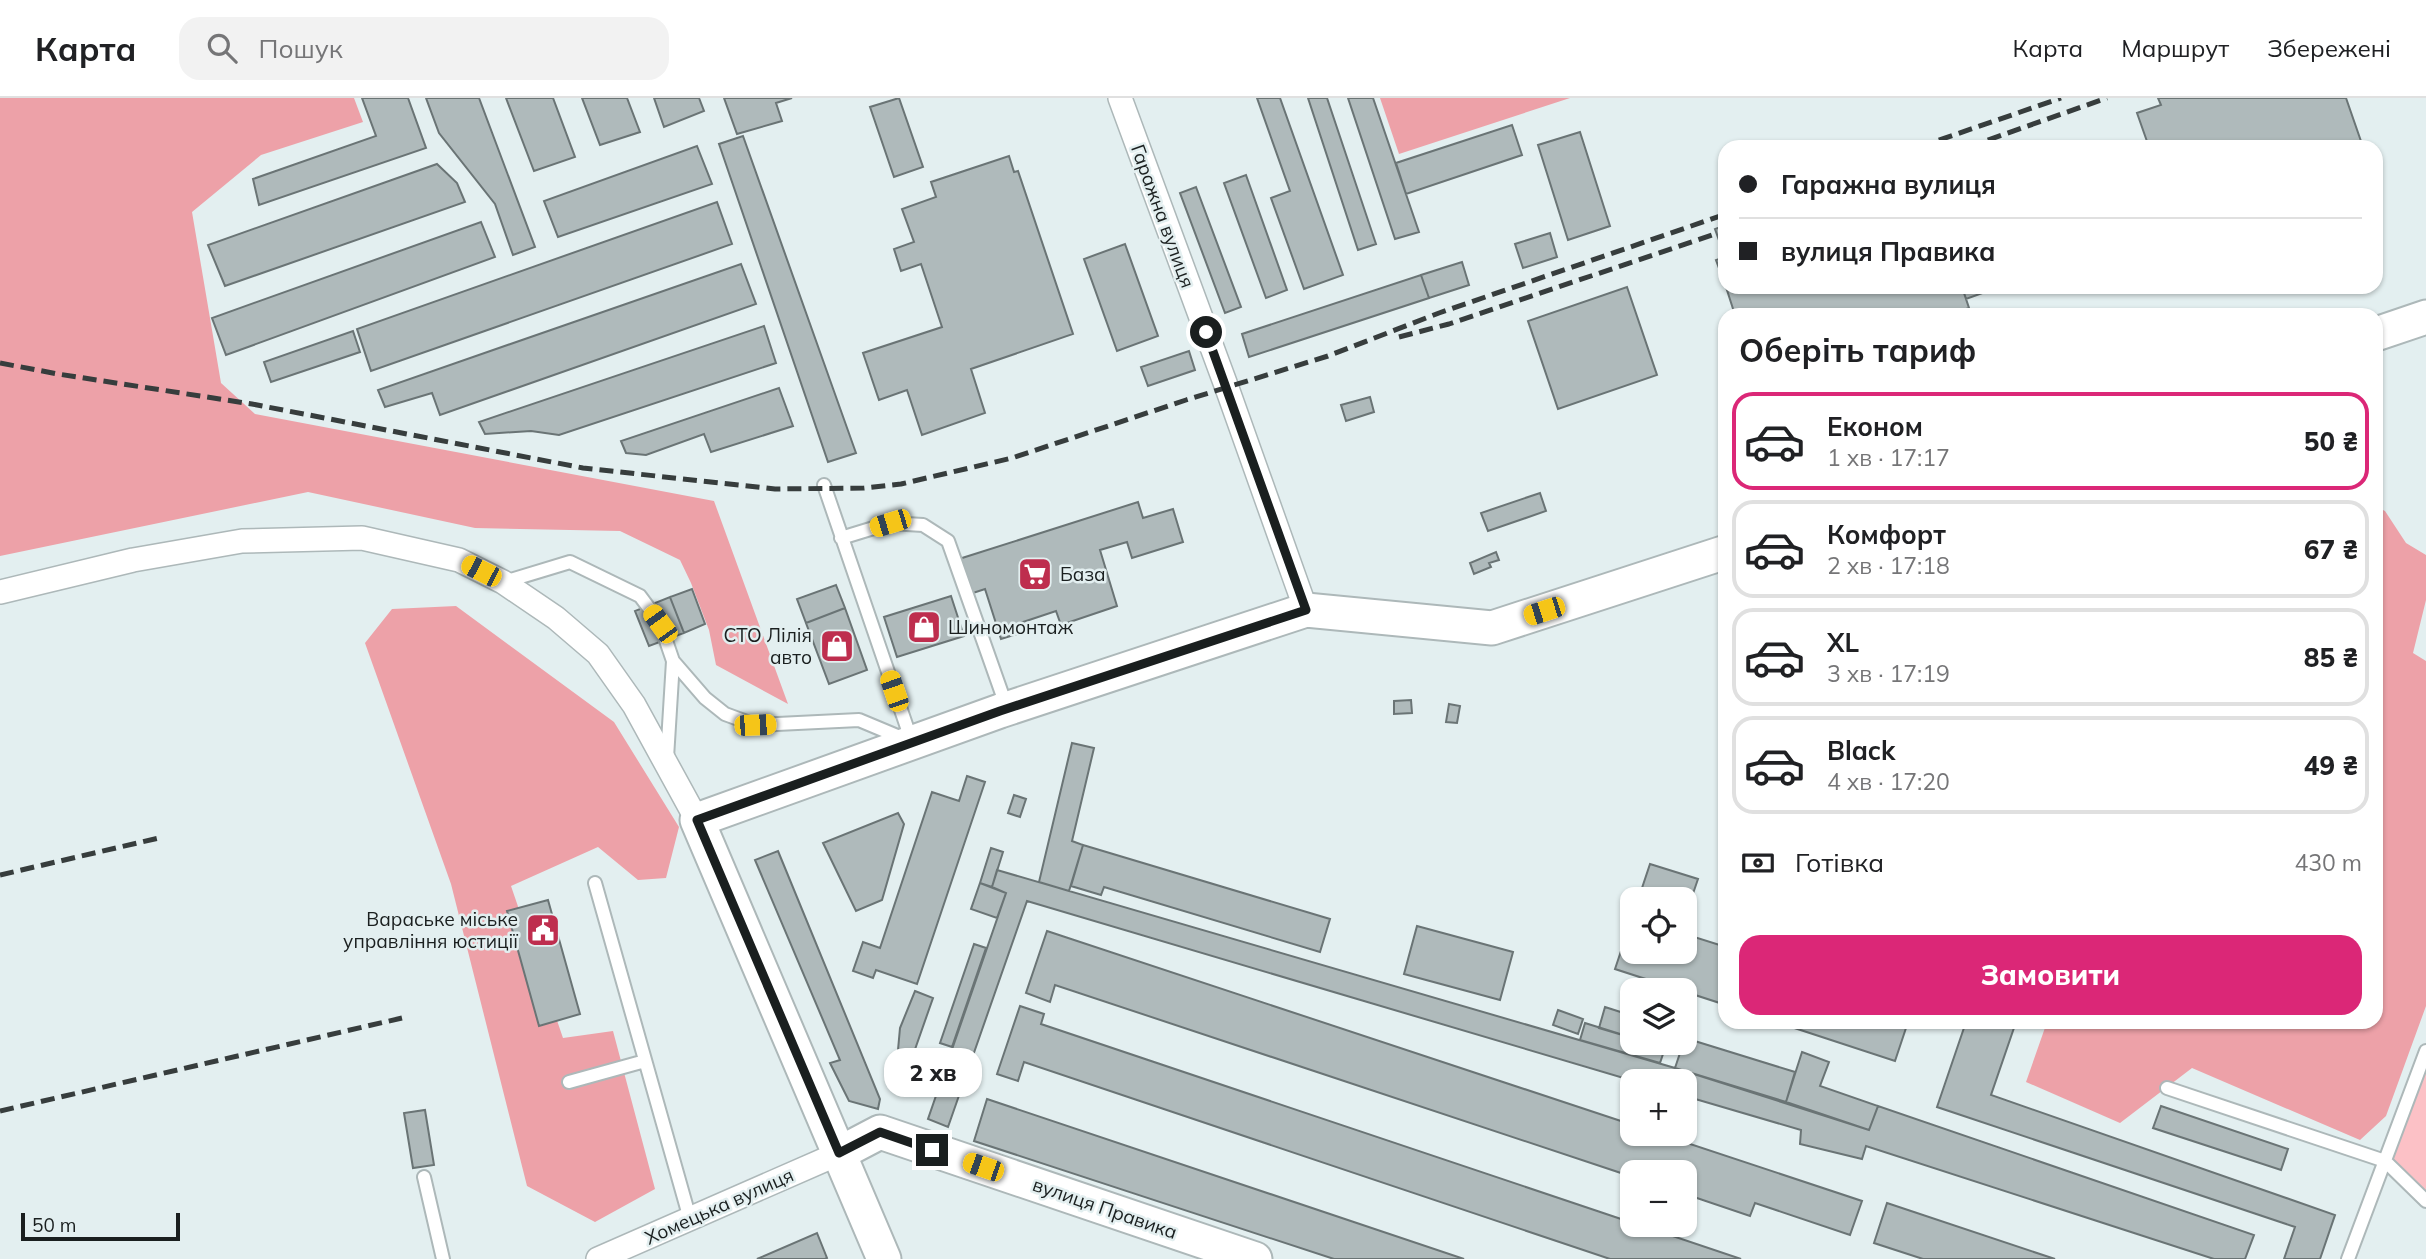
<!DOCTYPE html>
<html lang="uk">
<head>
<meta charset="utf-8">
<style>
  :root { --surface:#fff; --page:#f2f2f2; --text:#202124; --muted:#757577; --line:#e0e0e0; --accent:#db2777 }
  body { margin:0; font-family:Mulish,sans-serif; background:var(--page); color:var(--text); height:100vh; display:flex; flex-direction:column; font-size:26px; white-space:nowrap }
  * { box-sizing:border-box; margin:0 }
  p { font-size:23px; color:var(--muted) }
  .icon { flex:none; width:38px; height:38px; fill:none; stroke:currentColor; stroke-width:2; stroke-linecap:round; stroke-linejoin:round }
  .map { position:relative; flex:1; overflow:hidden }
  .details { position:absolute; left:1718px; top:210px; width:665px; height:721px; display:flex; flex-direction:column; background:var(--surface); border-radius:21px; box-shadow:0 2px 5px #0004 }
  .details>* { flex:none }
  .hud { position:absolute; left:1718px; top:42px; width:665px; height:154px; border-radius:21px; box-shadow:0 2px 5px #0004; display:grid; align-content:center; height:154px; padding:0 21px; background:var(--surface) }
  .fabs { position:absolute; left:1620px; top:789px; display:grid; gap:14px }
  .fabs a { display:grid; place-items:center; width:77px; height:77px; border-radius:14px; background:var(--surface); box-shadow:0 2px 5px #0004; font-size:35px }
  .scale { position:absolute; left:21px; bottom:18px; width:159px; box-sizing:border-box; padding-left:7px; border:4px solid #1a1f1f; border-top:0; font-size:19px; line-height:24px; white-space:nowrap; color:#1a1f1f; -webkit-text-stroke:5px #e3eff0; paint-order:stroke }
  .end { position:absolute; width:32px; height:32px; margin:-16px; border:9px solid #1a1f1f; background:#fff; box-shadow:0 0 0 4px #fff }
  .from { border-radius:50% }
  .bubble { position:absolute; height:49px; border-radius:21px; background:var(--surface); box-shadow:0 2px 5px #0004; font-size:23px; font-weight:800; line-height:49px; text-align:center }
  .car { position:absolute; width:21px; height:42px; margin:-21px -10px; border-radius:9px; box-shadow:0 0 5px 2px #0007; background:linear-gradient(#f5c518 24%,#345 0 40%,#f5c518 0 76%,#345 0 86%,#f5c518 0) }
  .hud b { display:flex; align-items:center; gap:24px; height:66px; font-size:26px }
  .hud b+b { border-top:2px solid var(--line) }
  .hud i { width:18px; height:18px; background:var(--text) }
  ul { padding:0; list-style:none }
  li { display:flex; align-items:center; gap:21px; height:98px; margin:0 14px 10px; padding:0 7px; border:4px solid var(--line); border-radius:21px }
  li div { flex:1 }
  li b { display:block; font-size:26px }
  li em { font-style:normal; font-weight:800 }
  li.current { border-color:var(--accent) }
  li>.icon { width:63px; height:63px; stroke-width:1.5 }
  h2 { padding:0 21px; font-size:32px; line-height:84px }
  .pay { display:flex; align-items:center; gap:18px; height:77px; padding:0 21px; font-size:26px }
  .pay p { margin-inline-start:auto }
  .button { display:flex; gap:14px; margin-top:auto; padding:14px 21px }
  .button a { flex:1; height:80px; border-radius:21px; background:var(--accent); color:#fff; font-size:28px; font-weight:800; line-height:80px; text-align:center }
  header { display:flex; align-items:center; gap:42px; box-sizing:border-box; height:98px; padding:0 35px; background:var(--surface); border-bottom:2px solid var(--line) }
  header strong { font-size:33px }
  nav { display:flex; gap:38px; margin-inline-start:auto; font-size:24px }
  .search { width:490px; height:63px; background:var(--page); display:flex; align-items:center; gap:18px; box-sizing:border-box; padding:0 24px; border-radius:21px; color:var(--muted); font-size:26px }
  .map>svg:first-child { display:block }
  .green { fill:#fcc1c6 }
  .forest { fill:#eda1a8 }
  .building { fill:#afbabb; stroke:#6a7475; stroke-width:2 }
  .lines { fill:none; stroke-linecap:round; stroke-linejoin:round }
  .lane-casing { stroke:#adb8b9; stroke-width:16 }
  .street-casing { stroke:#adb8b9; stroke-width:26 }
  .secondary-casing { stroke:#adb8b9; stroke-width:37 }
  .lane { stroke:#fff; stroke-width:12 }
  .street { stroke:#fff; stroke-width:23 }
  .secondary { stroke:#fff; stroke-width:33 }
  .rail { stroke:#373d3d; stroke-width:5; stroke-dasharray:14 7; stroke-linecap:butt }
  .route { stroke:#1a1f1f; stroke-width:9 }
  .labels { text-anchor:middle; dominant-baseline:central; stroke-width:5; stroke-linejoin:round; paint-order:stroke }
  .street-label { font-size:19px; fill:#1a1f1f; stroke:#e3eff0 }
  .poi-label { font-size:19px; fill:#1a1f1f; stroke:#e3eff0; text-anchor:start }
</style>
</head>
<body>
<header>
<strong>Карта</strong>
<div class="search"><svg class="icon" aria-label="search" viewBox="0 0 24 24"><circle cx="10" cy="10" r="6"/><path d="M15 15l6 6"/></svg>Пошук</div>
<nav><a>Карта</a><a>Маршрут</a><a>Збережені</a></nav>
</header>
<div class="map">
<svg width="2426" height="1161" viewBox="0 0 2426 1161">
  <rect width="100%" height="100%" fill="#e3eff0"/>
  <!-- green -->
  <path class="green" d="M2426 953V1103L2385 1063Z"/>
  <!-- forest -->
  <path class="forest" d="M0 0H354L363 24 261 57 192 114 221 285 255 316 714 403 788 606 716 567 709 532 691 485 680 462 620 433 475 430 308 394 0 458Z
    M1380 0H1570L1399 56Z
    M2377 409 2385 413 2406 445 2426 457V502L2413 555 2426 563V908L2386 1018 2360 1042 2192 970 2120 1025 2026 984 2047 924H2376Z
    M456 508 614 624 679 729 666 780 638 782 598 749 511 788 563 940 613 933 655 1091 595 1124 527 1088 451 786 365 545 392 511Z"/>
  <!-- building -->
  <path class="building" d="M362 0H408L426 50 259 107 253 81 376 38Z
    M426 0H479L535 149 513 157 495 106 439 35Z
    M506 0H553L575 59 534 73Z
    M582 0H627L640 34 600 47Z
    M654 0H699L704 13 664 29Z
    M724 0H792L776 5 782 23 737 36Z
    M899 0 923 69 894 79 870 9Z
    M1257 0H1280L1343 177 1304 191 1271 100 1290 93Z
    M1308 0H1327L1376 146 1358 152Z
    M1348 0H1373L1419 134 1395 141Z
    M2158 0H2346L2363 49H2149L2137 15 2161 7Z
    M1512 27 1522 57 1406 96 1396 65Z
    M1580 34 1610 128 1568 142 1538 47Z
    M743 38 856 355 828 364 719 46Z
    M697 48 712 86 558 139 544 103Z
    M1009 58 1014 74 1018 73 1073 236 971 271 985 315 922 337 907 292 879 302 863 255 942 229 921 166 901 173 894 151 914 144 902 111 936 99 931 84Z
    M437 66 457 85 465 104 225 188 208 147Z
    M1246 77 1287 192 1266 200 1224 85Z
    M1196 89 1241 209 1225 215 1180 95Z
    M717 104 732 146 371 273 357 231Z
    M481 124 495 159 226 257 212 220Z
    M1726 127V189L1716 162 1725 159 1715 131Z
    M1550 135 1557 159 1523 170 1515 146Z
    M1125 146 1158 238 1117 253 1084 161Z
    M1462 164 1469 187 1429 200 1421 177Z
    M741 166 756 206 440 317 432 295 385 309 378 292Z
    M1421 177 1429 200 1249 259 1242 236Z
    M1627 189 1657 277 1558 311 1528 223Z
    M1726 189H1962L1969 210 1949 217H1735Z
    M1962 189H1999L1966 201Z
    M764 228 776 265 559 337 531 333 485 336 479 324Z
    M353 233 360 254 271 284 264 264Z
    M1189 253 1195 272 1148 288 1141 269Z
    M779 290 793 328 711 354 704 336 646 357 626 355 621 343Z
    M1370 299 1374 314 1346 323 1341 307Z
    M1540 395 1546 413 1488 433 1481 415Z
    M1138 404 1143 420 1173 411 1183 444 1132 460 1127 444 1100 452 1117 508 1061 527 1056 513 1014 527 1017 536 1001 541 985 491 970 496 959 461Z
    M1496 454 1499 462 1489 465 1491 469 1474 476 1470 465Z
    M836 487 845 510 806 525 797 501Z
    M692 491 705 526 684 535 670 499Z
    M951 498 964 538 897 559 884 519Z
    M670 499 684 535 649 548 635 513Z
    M845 510 867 572 829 586 806 525Z
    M1411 602 1412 615 1394 616V603Z
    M1449 606 1460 608 1457 625 1446 624Z
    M1072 645 1094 650 1072 743 1083 747 1069 793 1039 784Z
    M967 678 985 684 917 886 876 872 873 880 853 873 863 844 880 850 932 694 959 703Z
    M1014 697 1026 701 1020 719 1008 715Z
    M898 715 904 726 882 802 856 813 823 745Z
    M1083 747 1330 821 1320 854 1104 789 1101 797 1071 788Z
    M991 750 1003 754 992 789 980 785Z
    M778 753 880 1001 878 1011 849 1003 830 965 840 962 755 762Z
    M1650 766 1698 781 1685 819V802H1638Z
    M997 772 1675 970 1869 1032 1878 1008 2254 1137 2245 1161H2214L1866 1048 1862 1061 1800 1046 1801 1032 1685 998V984H1637L1027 803 948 1029 928 1021 1006 795 992 789Z
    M980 785 1006 795 997 820 971 811Z
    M548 802 580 916 539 928 507 813Z
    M1633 817V854H1685V836L1726 849V907L1615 871Z
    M1417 828 1513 854 1500 902 1404 876Z
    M1047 833 1633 1027V1036H1660L1862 1103 1850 1137 1755 1105 1750 1118 1685 1096V1074H1633V1079L1055 887 1050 904 1026 895Z
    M974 846 986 850 952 949 940 945Z
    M915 893 933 900 913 957 898 952 900 930Z
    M1020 908 1044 916 1041 926 1633 1125V1127H1640L1741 1161H1610L1024 964 1018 983 997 976Z
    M1605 909 1633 918 1629 939 1599 930Z
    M1558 912 1583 921 1578 936 1553 927Z
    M1776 924H1908L1895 963Z
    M1966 924H2016L1991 997 2335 1117 2320 1161H2284L2295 1129 1937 1009Z
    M1585 925 1633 940V945H1649L1665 950 1660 965 1580 942Z
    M1685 940 1795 974 1786 1004 1675 970Z
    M1802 954 1829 964 1820 988 1878 1008 1869 1032 1786 1004Z
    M917 973 927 976 920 993 910 989Z
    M987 1001 1464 1161H1334L974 1043Z
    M2161 1008 2288 1051 2281 1072 2153 1030Z
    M425 1012 434 1067 413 1070 404 1015Z
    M1887 1105 2055 1161H1923L1874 1145Z
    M817 1135 827 1160 825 1161H757Z"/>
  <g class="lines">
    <!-- lane casing -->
    <g class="lane-casing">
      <path id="lane" d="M824 387 912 644
        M841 440 890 425 923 427 948 443 1007 610
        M504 484 570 464 640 498 660 525 673 563 667 660
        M673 563 705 600 725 616 755 627 859 622 902 640
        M595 785 690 1121
        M569 984 645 963
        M2167 990 2385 1063 2426 1103
        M424 1079 443 1161
        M2348 1161 2426 953"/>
    </g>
    <!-- street casing -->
    <g class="street-casing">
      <path id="street" d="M1120 0 1227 290 1306 512
        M0 494 133 462 242 443 362 440 459 462 503 484 556 520 598 556 634 607 697 722
        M598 1161 840 1055"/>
    </g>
    <!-- secondary casing -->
    <g class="secondary-casing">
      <path id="secondary" d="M2376 236 2426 219
        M840 1055 880 1034 1255 1161
        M884 1161 697 722 1000 613 1306 512 1492 530 1726 454"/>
    </g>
    <!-- lane -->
    <use href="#lane" class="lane"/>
    <!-- street -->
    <use href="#street" class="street"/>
    <!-- secondary -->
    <use href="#secondary" class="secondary"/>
    <!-- rail -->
    <path class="rail" d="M1919 49 2061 0
      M1968 49 2107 0
      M1399 239 1449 226 1718 135
      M0 265 58 276 252 306 583 370 775 391 864 390 901 386 1012 360 1186 302 1328 258 1439 215 1726 116
      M0 777 163 739
      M0 1013 402 920"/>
  </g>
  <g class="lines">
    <!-- route -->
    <path class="route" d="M932 1052 880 1034 839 1055 697 722 1000 613 1306 512 1206 234"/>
  </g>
  <!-- icons -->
  <defs>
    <g id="supermarket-square" transform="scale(1.75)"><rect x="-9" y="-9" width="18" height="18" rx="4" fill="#be2e4e" stroke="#e3eff0"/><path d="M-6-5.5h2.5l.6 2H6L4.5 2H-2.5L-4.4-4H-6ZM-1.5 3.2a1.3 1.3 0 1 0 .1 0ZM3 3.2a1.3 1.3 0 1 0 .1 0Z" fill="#fff"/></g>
    <g id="shop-square" transform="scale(1.75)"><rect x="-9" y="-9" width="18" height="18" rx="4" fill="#be2e4e" stroke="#e3eff0"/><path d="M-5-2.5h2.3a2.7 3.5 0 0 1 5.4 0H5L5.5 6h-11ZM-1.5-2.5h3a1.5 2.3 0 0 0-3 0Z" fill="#fff"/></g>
    <g id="civic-square" transform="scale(1.75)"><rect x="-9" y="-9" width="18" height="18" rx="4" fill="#be2e4e" stroke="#e3eff0"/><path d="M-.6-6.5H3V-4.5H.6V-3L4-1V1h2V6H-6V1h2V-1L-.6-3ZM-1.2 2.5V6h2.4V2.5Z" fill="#fff"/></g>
  </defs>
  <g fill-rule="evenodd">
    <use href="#supermarket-square" x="1035" y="476"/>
    <use href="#shop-square" x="924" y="529"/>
    <use href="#shop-square" x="837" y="548"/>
    <use href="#civic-square" x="543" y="832"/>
  </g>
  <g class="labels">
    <!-- street labels -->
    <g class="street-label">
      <text transform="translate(1163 118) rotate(70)">Гаражна вулиця</text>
      <text transform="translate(719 1108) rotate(-24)">Хомецька вулиця</text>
      <text transform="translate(1105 1110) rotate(19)">вулиця Правика</text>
    </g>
    <!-- poi labels -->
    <g class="poi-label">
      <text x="1060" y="476">База</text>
      <text x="948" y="529">Шиномонтаж</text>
      <text x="812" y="537" text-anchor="end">СТО Лілія<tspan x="812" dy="22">авто</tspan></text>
      <text x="518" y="821" text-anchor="end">Вараське міське<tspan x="518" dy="22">управління юстиції</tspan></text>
    </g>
  </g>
</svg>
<div class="fabs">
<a><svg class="icon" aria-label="locate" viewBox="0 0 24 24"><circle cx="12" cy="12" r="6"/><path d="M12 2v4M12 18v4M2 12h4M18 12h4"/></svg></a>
<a><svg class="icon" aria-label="layers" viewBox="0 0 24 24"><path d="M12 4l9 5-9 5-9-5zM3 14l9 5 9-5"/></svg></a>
<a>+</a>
<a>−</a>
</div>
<div class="scale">50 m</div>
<i class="end from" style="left:1206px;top:234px"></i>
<i class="end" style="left:932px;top:1052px"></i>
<div class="bubble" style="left:884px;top:950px;width:98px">2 хв</div>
<i class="car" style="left:890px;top:425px;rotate:253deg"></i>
<i class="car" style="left:481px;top:473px;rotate:297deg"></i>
<i class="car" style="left:1544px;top:513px;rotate:252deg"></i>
<i class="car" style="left:660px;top:526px;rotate:324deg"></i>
<i class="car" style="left:894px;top:593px;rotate:341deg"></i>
<i class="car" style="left:755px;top:627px;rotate:88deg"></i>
<i class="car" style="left:983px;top:1069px;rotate:289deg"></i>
<div class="hud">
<b><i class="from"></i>Гаражна вулиця</b>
<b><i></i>вулиця Правика</b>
</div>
<section class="details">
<h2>Оберіть тариф</h2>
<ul>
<li class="current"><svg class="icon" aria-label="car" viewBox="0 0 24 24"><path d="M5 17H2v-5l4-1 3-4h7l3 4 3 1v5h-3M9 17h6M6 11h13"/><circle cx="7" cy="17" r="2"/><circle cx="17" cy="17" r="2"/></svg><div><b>Економ</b><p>1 хв · 17:17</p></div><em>50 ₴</em></li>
<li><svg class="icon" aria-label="car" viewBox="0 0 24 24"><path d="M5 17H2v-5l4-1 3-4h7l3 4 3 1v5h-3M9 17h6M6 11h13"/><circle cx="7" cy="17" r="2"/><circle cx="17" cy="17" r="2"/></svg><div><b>Комфорт</b><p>2 хв · 17:18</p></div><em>67 ₴</em></li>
<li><svg class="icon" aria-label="car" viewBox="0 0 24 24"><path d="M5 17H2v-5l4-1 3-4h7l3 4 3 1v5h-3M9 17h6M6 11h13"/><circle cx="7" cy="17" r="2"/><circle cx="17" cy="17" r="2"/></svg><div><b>XL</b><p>3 хв · 17:19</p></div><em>85 ₴</em></li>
<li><svg class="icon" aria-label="car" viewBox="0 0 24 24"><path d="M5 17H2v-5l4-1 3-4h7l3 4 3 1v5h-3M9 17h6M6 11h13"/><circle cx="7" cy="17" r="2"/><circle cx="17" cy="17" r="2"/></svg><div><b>Black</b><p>4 хв · 17:20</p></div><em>49 ₴</em></li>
</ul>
<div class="pay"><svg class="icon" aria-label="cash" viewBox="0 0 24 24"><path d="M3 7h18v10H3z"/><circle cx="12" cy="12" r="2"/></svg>Готівка<p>430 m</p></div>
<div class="button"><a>Замовити</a></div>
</section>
</div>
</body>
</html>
